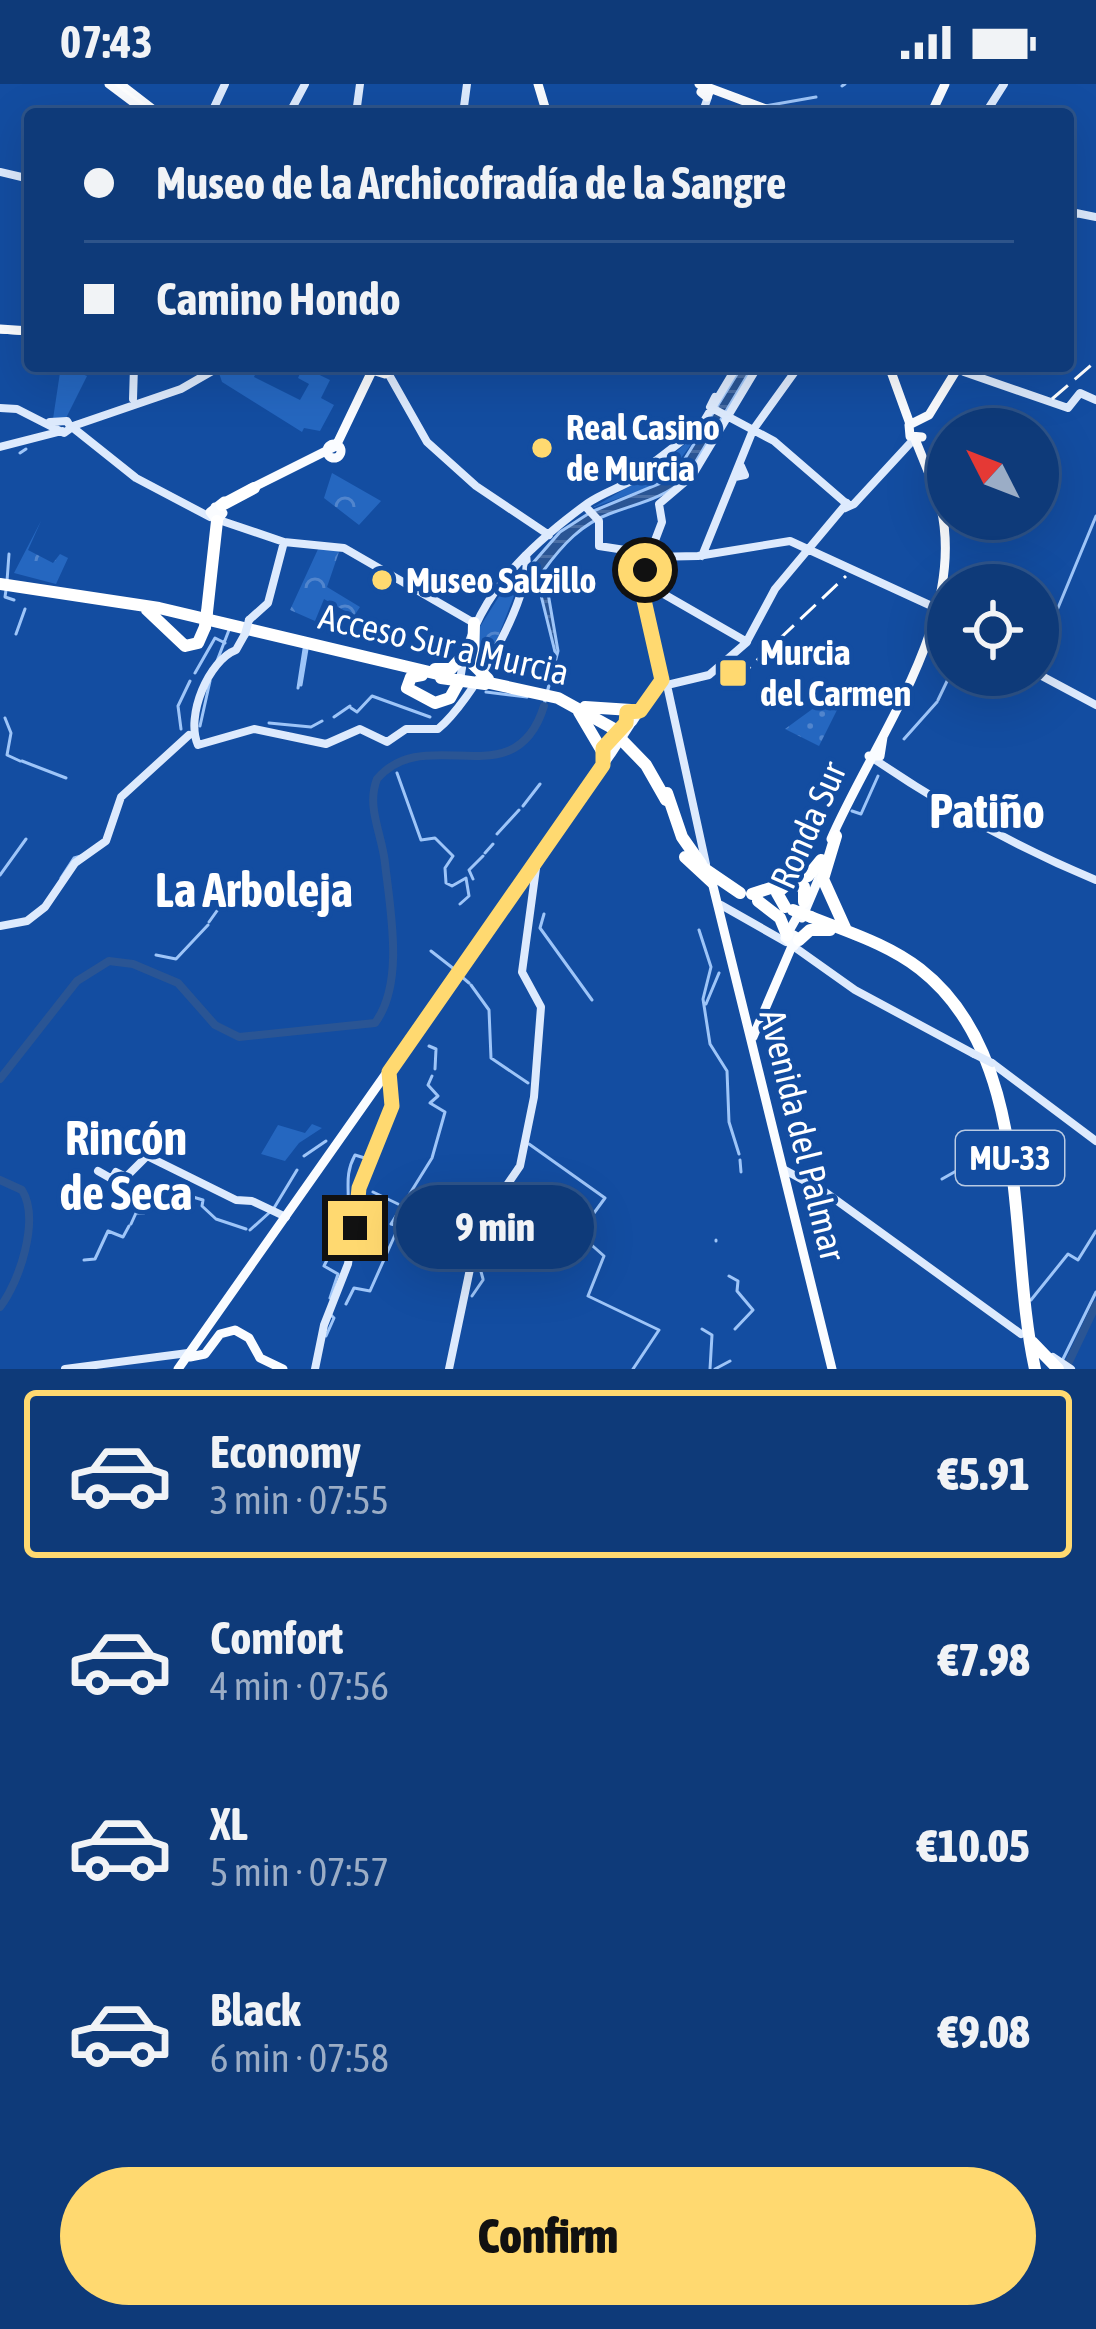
<!DOCTYPE html>
<html lang="en">
<head>
<meta charset="utf-8">
<style>
  :root { --surface:#0e3a79; --page:#1c4580; --text:#f1f3f6; --muted:#9badc6; --line:#2e548a; --accent:#ffd970 }
  body { margin:0; font-family:"Asap Condensed",sans-serif; background:var(--page); color:var(--text); height:100vh; display:flex; flex-direction:column; font-size:45px; white-space:nowrap }
  * { box-sizing:border-box; margin:0 }
  p { font-size:39px; color:var(--muted) }
  .icon { flex:none; width:66px; height:66px; fill:none; stroke:currentColor; stroke-width:2; stroke-linecap:round; stroke-linejoin:round }
  .map { position:relative; height:1285px; overflow:hidden }
  .sheet { display:flex; flex-direction:column; background:var(--surface); flex:1 }
  .sheet>* { flex:none }
  .banner { position:absolute; left:24px; top:24px; width:1050px; height:264px; border-radius:12px; box-shadow:0 12px 48px #0002,0 0 0 3px var(--line); display:grid; align-content:center; height:264px; padding:0 60px; background:var(--surface) }
  .needle { width:78px; rotate:312deg }
  .controls { position:absolute; left:927px; top:324px; display:grid; gap:24px }
  .controls a { display:grid; place-items:center; width:132px; height:132px; border-radius:50%; background:var(--surface); box-shadow:0 12px 48px #0002,0 0 0 3px var(--line); font-size:60px }
  .end { position:absolute; width:54px; height:54px; margin:-27px; border:15px solid #ffd970; background:#111; box-shadow:0 0 0 6px #111 }
  .from { border-radius:50% }
  .bubble { position:absolute; height:84px; border-radius:42px; background:var(--surface); box-shadow:0 12px 48px #0002,0 0 0 3px var(--line); font-size:39px; font-weight:800; line-height:84px; text-align:center }
  .banner b { display:flex; align-items:center; gap:42px; height:114px; font-size:45px }
  .banner b+b { border-top:3px solid var(--line) }
  .banner i { width:30px; height:30px; background:var(--text) }
  ul { padding:21px 0 0; list-style:none }
  li { display:flex; align-items:center; gap:36px; height:168px; margin:0 24px 18px; padding:0 36px; border:6px solid transparent; border-radius:12px }
  li div { flex:1 }
  li b { display:block; font-size:45px }
  li em { font-style:normal; font-weight:800 }
  li.on { border-color:var(--accent) }
  li>.icon { width:108px; height:108px; stroke-width:1.5 }
  .cta { display:flex; gap:24px; margin-top:auto; padding:24px 60px }
  .cta a { flex:1; height:138px; border-radius:72px; background:var(--accent); color:#111; font-size:48px; font-weight:800; line-height:138px; text-align:center }
  .status { display:flex; justify-content:space-between; align-items:center; height:84px; padding:0 60px; background:var(--surface); direction:ltr }
  .status svg { height:33px; fill:currentColor }
  .map>svg:first-child { display:block }
  .grass { fill:url(#grass-dots) }
  .park { fill:url(#park-crowns) }
  .garden { fill:#2567c0 }
  .water { fill:url(#water-rules); stroke:#9ec5f8; stroke-width:3 }
  .lines { fill:none; stroke-linecap:round; stroke-linejoin:round }
  .stream { stroke:#9ec5f8; stroke-width:3 }
  .river { stroke:#2a5594; stroke-width:8 }
  .secondary { stroke:#ddeafd; stroke-width:8 }
  .primary { stroke:#fafcff; stroke-width:9 }
  .highway { stroke:#fff; stroke-width:12 }
  .tram { stroke:#fff; stroke-width:3 }
  .rail { stroke:#fff; stroke-width:3; stroke-dasharray:21 9; stroke-linecap:butt }
  .secondary-bridge { stroke:#ddeafd; stroke-width:8 }
  .primary-bridge { stroke:#fafcff; stroke-width:9 }
  .highway-bridge { stroke:#fff; stroke-width:12 }
  .route { stroke:#ffd970; stroke-width:15 }
  .poi-dot { fill:#ffd970; stroke:#134da1; stroke-width:4.5 }
  .labels { text-anchor:middle; dominant-baseline:central; stroke-width:9; stroke-linejoin:round; paint-order:stroke }
  .shield { fill:#134da1; stroke:#b8cae3; stroke-width:3 }
  .shield-label { font-size:33px; font-weight:bold; fill:#fff }
  .poi-label { font-size:36px; font-weight:bold; fill:#fff; stroke:#134da1; text-anchor:start }
  .street-label { font-size:36px; fill:#fff; stroke:#134da1 }
  .district-label { font-size:48px; font-weight:bold; fill:#fff; stroke:#134da1 }
</style>
</head>
<body>
<div class="status"><b>07:43</b><svg viewBox="0 0 49 12"><path d="M0 12V9h3v3zM5 12V6h3v6zM10 12V3h3v9zM15 12V0h3v12zM26 1h20v11H26zM47 4h2v5h-2z"/></svg></div>
<div class="map">
<svg width="1096" height="1285" viewBox="0 0 1096 1285">
  <defs>
    <pattern id="grass-dots" width="8" height="8" patternUnits="userSpaceOnUse" patternTransform="scale(3)"><rect width="8" height="8" fill="#2567c0"/><path d="M2 2h.1M6 6h.1" fill="none" stroke="#5185cd" stroke-width="1.8" stroke-linecap="round"/></pattern>
    <pattern id="park-crowns" width="20" height="18" patternUnits="userSpaceOnUse" patternTransform="scale(3)"><rect width="20" height="18" fill="#2567c0"/><path d="M2 6a3 3 0 1 1 6 0M12 15a3 3 0 1 1 6 0" fill="none" stroke="#5185cd"/></pattern>
    <pattern id="water-rules" width="6" height="5" patternUnits="userSpaceOnUse" patternTransform="scale(3)"><rect width="6" height="5" fill="#2a5594"/><path d="M0 2.5h6" fill="none" stroke="#4a6ea4"/></pattern>
  </defs>
  <rect width="100%" height="100%" fill="#134da1"/>
  <!-- grass -->
  <path class="grass" d="M822 618 837 626 819 662 785 645Z"/>
  <!-- park -->
  <path class="park" d="M61 282 87 292 66 334 53 335Z
    M702 346 663 398 592 424 647 392Z
    M332 389 381 417 359 441 324 414Z
    M41 437 28 466 53 479 60 470 68 474 56 500 14 489Z
    M319 463 340 465 327 503 360 523 354 532 324 515 315 537 290 526Z
    M516 485 523 489 496 558 477 584 473 554Z"/>
  <!-- garden -->
  <path class="garden" d="M227 282H259L254 293 300 316 309 300 298 294 303 283 330 296 321 314 334 321 320 347 304 344 302 348 222 298 219 289Z
    M312 1040 322 1044 299 1059 285 1077 261 1070 278 1041 305 1049Z"/>
  <!-- water -->
  <path class="water" d="M742 282H753L686 394C663 415 638 419 609 430 582 440 563 460 544 486L558 567 542 629 556 572 533 479 560 448 591 428 673 394Z"/>
  <g class="lines">
    <!-- stream -->
    <path class="stream" d="M842 2 845 0
      M765 22 816 13
      M20 369 26 365
      M7 497 9 470
      M6 506 5 513 14 516
      M1053 536 1096 432
      M16 550 25 525
      M217 577 229 546
      M195 589 215 554 225 559
      M301 601 307 565
      M298 604 304 565
      M486 608 527 613
      M938 616 950 591
      M351 624 357 628 372 612 430 633
      M334 633 350 622
      M5 634 11 649 7 671 20 677
      M269 639 311 643 322 637
      M200 642 210 597
      M181 645 178 622 190 597
      M904 655 937 618
      M22 677 66 694
      M397 689 421 756 435 754 453 772 445 784 446 799 452 802 466 794 469 812 460 820
      M523 722 540 700
      M852 727 861 730 878 692
      M497 750 519 726
      M485 769 493 760
      M0 791 26 755
      M61 794 74 774 81 772
      M473 795 469 786 483 772
      M291 817 319 829
      M221 820 226 808 242 816 266 806 282 808
      M544 830 540 844 592 916
      M209 838 219 824
      M699 846 711 883 703 915 710 960 727 987 729 1038 739 1070
      M431 867 454 885
      M156 871 176 875 208 841
      M462 893 469 899
      M471 901 489 926 491 974 528 999
      M706 920 719 889
      M429 962 436 965 435 985
      M529 1060 605 1114 594 1129 569 1141 604 1172 588 1212 659 1246 633 1285
      M304 1072 326 1057
      M740 1076 741 1088
      M942 1095 981 1073
      M373 1108 398 1120
      M403 1122 423 1131
      M274 1124 297 1086
      M131 1140 136 1129H144L148 1107 156 1102 203 1116 202 1122 216 1135 246 1145
      M250 1146 270 1128
      M416 1149 470 1172
      M716 1156V1157
      M477 1170 493 1175 480 1184 483 1195
      M84 1176 95 1175 108 1147 123 1153 129 1142
      M729 1192 738 1197 737 1207 753 1226 735 1245
      M472 1212 483 1196
      M330 1214 338 1190 324 1182C332 1166 345 1143 347 1129 351 1107 343 1093 355 1071L368 1075
      M1031 1216 1068 1170 1078 1176 1096 1147
      M346 1220 354 1204 370 1207 399 1142 391 1140 432 1074 445 1028 430 1019 438 1012 428 1001 432 992
      M702 1245 712 1251 710 1285
      M326 1252 334 1234 330 1230
      M1062 1277 1096 1208
      M715 1285 730 1277"/>
    <!-- river -->
    <path class="river" d="M0 995 77 897 109 877 133 880 178 899 215 941 239 953 375 939C405 899 390 825 385 779 382 750 366 723 377 695 426 637 515 716 544 622
      M0 1096 22 1106C40 1135 20 1197 0 1223
      M1066 1284 1096 1221"/>
    <!-- secondary -->
    <path class="secondary" d="M211 30 225 0
      M289 30 305 0
      M356 30 360 0
      M463 30 467 0
      M702 30 708 13
      M985 30 1004 0
      M0 88 30 95
      M1068 134 1076 129 1096 133
      M964 288 1068 324 1080 309 1096 316
      M388 289 427 358 476 402 549 451
      M715 313 710 323 774 357 848 421
      M133 315 134 282
      M0 324 17 325 64 349 71 344 67 337 50 338
      M73 342 181 305 221 282
      M72 343 136 394 210 433
      M0 363 62 347
      M649 382 701 342 737 282
      M735 393 745 391 741 382
      M585 422 599 437V462L651 470
      M845 424 854 420 914 355
      M219 436 284 458 344 464 474 539
      M702 472 753 346 799 282
      M650 473 698 472 790 457 936 524
      M640 496 662 438 659 420 692 392 758 282
      M641 497 747 558
      M946 527 948 528
      M249 536 268 519 284 458
      M245 550 236 566C209 576 185 632 198 661L254 645 326 660 360 645 387 658 406 645H438C470 619 534 512 526 471
      M1038 590 1096 621
      M460 596C470 517 526 464 588 419 608 405 636 400 652 380
      M667 601 709 591 746 559 775 505 847 419
      M667 601 706 780
      M633 638 663 592 640 496
      M874 675C943 722 1018 764 1096 796
      M721 821 786 858
      M0 842 27 837 45 823 75 779 106 757 121 713 189 651
      M793 862 855 906 974 970
      M992 979 1096 1057
      M783 1085 825 1108 1021 1250
      M98 1087 112 1095 116 1088 126 1093 147 1072 236 1116 252 1117 286 1133
      M1053 1273 1071 1285
      M65 1285 188 1269
      M315 1285 324 1241 348 1180 359 1104 392 1024 389 988
      M449 1285 479 1142 520 1082 534 1013 541 923 522 888 537 777"/>
    <!-- primary -->
    <path class="primary" d="M109 0 149 30
      M120 0 159 30
      M538 0 547 30
      M699 0 779 30
      M705 1 710 6 707 13 701 8Z
      M931 30 945 0
      M0 245 30 247
      M889 282 910 340
      M372 286 385 290 398 282
      M922 353 910 352 909 341 929 331 959 282
      M915 355 936 407
      M327 367a7 7 0 1 1 14 0a7 7 0 1 1-14 0Z
      M250 405 336 362 372 287
      M215 423 223 429 217 437 210 428 224 417
      M869 672H880L883 653
      M831 755C875 654 969 533 940 420
      M712 798 832 1285
      M802 834 821 789
      M790 849 799 854 794 862 785 854 801 826
      M753 953 792 862
      M190 1273 205 1270 220 1250 235 1246 249 1254 260 1274 283 1285
      M178 1285 611 670 635 633 633 627 627 628 625 641 602 665 603 681"/>
    <!-- highway -->
    <path class="highway" d="M222 421 254 404
      M0 500 159 524 442 591
      M147 526 185 562 198 559 205 543
      M207 528 217 437
      M473 580 474 539
      M435 585H451L463 572
      M422 591 411 593 407 604 435 619 450 614 460 596
      M485 598 558 614 616 646
      M585 623 631 626
      M579 628 602 667
      M667 709 682 753 701 780
      M836 752 823 795 846 846
      M685 773 712 798
      M752 810 808 792 821 776
      M758 817 780 834 787 851
      M785 823 777 809 789 799 804 803V818
      M811 833C848 848 888 860 920 885 1034 974 1007 1159 1035 1285
      M799 856 810 846H830
      M1032 1258 1058 1285"/>
    <!-- tram -->
    <path class="tram" d="M116 0 156 30
      M0 248 30 250
      M369 282 384 288 395 282"/>
    <!-- rail -->
    <path class="rail" d="M1052 315 1096 277
      M735 597 846 492"/>
    <!-- secondary-bridge -->
    <path class="secondary-bridge" d="M245 550 249 536
      M974 970 992 979"/>
    <!-- primary-bridge -->
    <path class="primary-bridge" d="M939 404 943 418"/>
    <!-- highway-bridge -->
    <path class="highway-bridge" d="M205 543 207 528
      M473 580 488 595
      M441 594 485 600
      M614 648 646 681 666 716
      M696 779 740 809
      M793 826 811 833"/>
  </g>
  <g class="lines">
    <!-- route -->
    <path class="route" d="M355 1144 359 1104 392 1022 389 988 603 681V664L626 639 627 628 640 627 662 596 639 494 645 486"/>
  </g>
  <!-- markers -->
  <g class="poi-dot">
    <circle cx="542" cy="364" r="12"/>
    <circle cx="382" cy="496" r="12"/>
    <rect x="718" y="574" width="30" height="30" rx="6"/>
  </g>
  <g class="labels">
    <!-- shield labels -->
    <rect class="shield" x="956" y="1047" width="108" height="54" rx="9"/>
    <g class="shield-label">
      <text x="1010" y="1074">MU-33</text>
    </g>
    <!-- poi labels -->
    <g class="poi-label">
      <text x="566" y="343">Real Casino<tspan x="566" dy="41">de Murcia</tspan></text>
      <text x="406" y="496">Museo Salzillo</text>
      <text x="760" y="568">Murcia<tspan x="760" dy="41">del Carmen</tspan></text>
    </g>
    <!-- street labels -->
    <g class="street-label">
      <text transform="translate(444 560) rotate(13)">Acceso Sur a Murcia</text>
      <text transform="translate(808 741) rotate(-66)">Ronda Sur</text>
      <text transform="translate(803 1051) rotate(76)">Avenida del Palmar</text>
    </g>
    <!-- district labels -->
    <g class="district-label">
      <text x="987" y="726">Patiño</text>
      <text x="254" y="805">La Arboleja</text>
      <text x="126" y="1053">Rincón<tspan x="126" dy="55">de Seca</tspan></text>
    </g>
  </g>
</svg>
<div class="controls">
<a><svg class="needle" viewBox="-14 -14 28 28"><path d="M0-13l5 13h-10z" fill="#e53935"/><path d="M0 13l5-13h-10z" fill="#9badc6"/></svg></a>
<a><svg class="icon" aria-label="locate" viewBox="0 0 24 24"><circle cx="12" cy="12" r="6"/><path d="M12 2v4M12 18v4M2 12h4M18 12h4"/></svg></a>
</div>
<i class="end from" style="left:645px;top:486px"></i>
<i class="end" style="left:355px;top:1144px"></i>
<div class="bubble" style="left:396px;top:1101px;width:198px">9 min</div>
<div class="banner">
<b><i class="from"></i>Museo de la Archicofradía de la Sangre</b>
<b><i></i>Camino Hondo</b>
</div>
</div>
<section class="sheet">
<ul>
<li class="on"><svg class="icon" aria-label="car" viewBox="0 0 24 24"><path d="M5 17H2v-5l4-1 3-4h7l3 4 3 1v5h-3M9 17h6M6 11h13"/><circle cx="7" cy="17" r="2"/><circle cx="17" cy="17" r="2"/></svg><div><b>Economy</b><p>3 min · 07:55</p></div><em>€5.91</em></li>
<li><svg class="icon" aria-label="car" viewBox="0 0 24 24"><path d="M5 17H2v-5l4-1 3-4h7l3 4 3 1v5h-3M9 17h6M6 11h13"/><circle cx="7" cy="17" r="2"/><circle cx="17" cy="17" r="2"/></svg><div><b>Comfort</b><p>4 min · 07:56</p></div><em>€7.98</em></li>
<li><svg class="icon" aria-label="car" viewBox="0 0 24 24"><path d="M5 17H2v-5l4-1 3-4h7l3 4 3 1v5h-3M9 17h6M6 11h13"/><circle cx="7" cy="17" r="2"/><circle cx="17" cy="17" r="2"/></svg><div><b>XL</b><p>5 min · 07:57</p></div><em>€10.05</em></li>
<li><svg class="icon" aria-label="car" viewBox="0 0 24 24"><path d="M5 17H2v-5l4-1 3-4h7l3 4 3 1v5h-3M9 17h6M6 11h13"/><circle cx="7" cy="17" r="2"/><circle cx="17" cy="17" r="2"/></svg><div><b>Black</b><p>6 min · 07:58</p></div><em>€9.08</em></li>
</ul>
<div class="cta"><a>Confirm</a></div>
</section>
</body>
</html>
